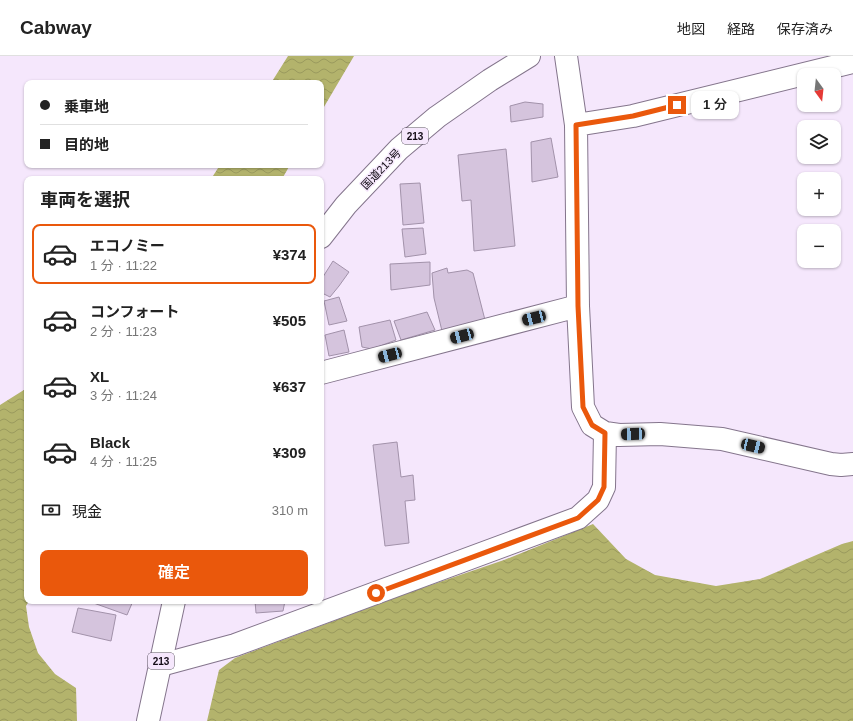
<!DOCTYPE html>
<html lang="ja">
<head>
<meta charset="utf-8">
<style>
  :root { --surface:#fff; --page:#f2f2f2; --text:#222; --muted:#767676; --line:#e0e0e0; --accent:#ea580c }
  body { margin:0; font-family:Arial,"Noto Sans JP",sans-serif; background:var(--page); color:var(--text); height:100vh; display:flex; flex-direction:column; font-size:15px; white-space:nowrap }
  * { box-sizing:border-box; margin:0 }
  p { font-size:13px; color:var(--muted) }
  .icon { flex:none; width:22px; height:22px; fill:none; stroke:currentColor; stroke-width:2; stroke-linecap:round; stroke-linejoin:round }
  .map { position:relative; flex:1; overflow:hidden }
  .drawer { position:absolute; left:24px; top:120px; width:300px; height:428px; display:flex; flex-direction:column; background:var(--surface); border-radius:8px; box-shadow:0 1px 3px #0004 }
  .drawer>* { flex:none }
  .banner { position:absolute; left:24px; top:24px; width:300px; height:88px; border-radius:8px; box-shadow:0 1px 3px #0004; display:grid; align-content:center; height:88px; padding:0 16px; background:var(--surface) }
  .needle { width:26px; rotate:165deg }
  .fabs { position:absolute; left:797px; top:12px; display:grid; gap:8px }
  .fabs a { display:grid; place-items:center; width:44px; height:44px; border-radius:8px; background:var(--surface); box-shadow:0 1px 3px #0004; font-size:20px }
  .end { position:absolute; width:18px; height:18px; margin:-9px; border:5px solid #ea580c; background:#fff; box-shadow:0 0 0 2px #fff }
  .from { border-radius:50% }
  .bubble { position:absolute; height:28px; border-radius:8px; background:var(--surface); box-shadow:0 1px 3px #0004; font-size:13px; font-weight:600; line-height:28px; text-align:center }
  .car { position:absolute; width:12px; height:24px; margin:-12px -6px; border-radius:5px; box-shadow:0 0 3px 1px #0007; background:linear-gradient(#222 24%,#8ab4d8 0 40%,#222 0 76%,#8ab4d8 0 86%,#222 0) }
  .banner b { display:flex; align-items:center; gap:14px; height:38px; font-size:15px }
  .banner b+b { border-top:1px solid var(--line) }
  .banner i { width:10px; height:10px; background:var(--text) }
  ul { padding:0; list-style:none }
  li { display:flex; align-items:center; gap:12px; height:60px; margin:0 8px 6px; padding:0 8px; border:2px solid transparent; border-radius:8px }
  li div { flex:1 }
  li b { display:block; font-size:15px }
  li em { font-style:normal; font-weight:600 }
  li.selected { border-color:var(--accent) }
  li>.icon { width:36px; height:36px; stroke-width:1.5 }
  h2 { padding:0 16px; font-size:18px; line-height:48px }
  .pay { display:flex; align-items:center; gap:10px; height:44px; padding:0 16px; font-size:15px }
  .pay p { margin-inline-start:auto }
  .action { display:flex; gap:8px; margin-top:auto; padding:8px 16px }
  .action a { flex:1; height:46px; border-radius:8px; background:var(--accent); color:#fff; font-size:16px; font-weight:600; line-height:46px; text-align:center }
  header { display:flex; align-items:center; gap:24px; box-sizing:border-box; height:56px; padding:0 20px; background:var(--surface); border-bottom:1px solid var(--line) }
  header strong { font-size:19px }
  nav { display:flex; gap:22px; margin-inline-start:auto; font-size:14px }
  .map>svg:first-child { display:block }
  .water { fill:url(#water-waves) }
  .building { fill:#d5c4dd; stroke:#a292aa }
  .lines { fill:none; stroke-linecap:round; stroke-linejoin:round }
  .minor-casing { stroke:#84758c; stroke-width:24 }
  .highway-casing { stroke:#84758c; stroke-width:24 }
  .minor { stroke:#fff; stroke-width:22 }
  .highway { stroke:#fff; stroke-width:22 }
  .route { stroke:#ea580c; stroke-width:5 }
  .labels { text-anchor:middle; dominant-baseline:central; stroke-width:3; stroke-linejoin:round; paint-order:stroke }
  .shield { fill:#f5e7fc; stroke:#554d5a; stroke-width:1 }
  .shield-label { font-size:10px; font-weight:bold; fill:#110b14 }
  .street-label { font-size:11px; fill:#110b14; stroke:#f5e7fc }
</style>
</head>
<body>
<header>
<strong>Cabway</strong>
<nav><a>地図</a><a>経路</a><a>保存済み</a></nav>
</header>
<div class="map">
<svg width="853" height="665" viewBox="0 0 853 665">
  <defs>
    <pattern id="water-waves" width="16" height="10" patternUnits="userSpaceOnUse"><rect width="16" height="10" fill="#b3b36c"/><path d="M0 5q4-4 8 0t8 0" fill="none" stroke="#99995d"/></pattern>
  </defs>
  <rect width="100%" height="100%" fill="#f5e7fc"/>
  <!-- water -->
  <path class="water" d="M288 0H354L321 56V27H271Z
    M220 109H290L282 123H211Z
    M27 332V545H29L26 550 29 571 38 597 55 618 76 632 77 665H0V349Z
    M593 468 626 503 655 519 716 530 760 523 842 488 853 485V665H207L219 614 235 602 416 534 504 504Z"/>
  <!-- building -->
  <path class="building" d="M525 46 543 48V61L511 66 510 50Z
    M551 82 558 121 532 126 531 86Z
    M506 93 515 190 474 195 471 144 462 145 458 99Z
    M420 127 424 167 403 169 400 128Z
    M423 172 426 198 405 201 402 173Z
    M333 205 349 216 339 230 330 241 324 238 321 241V224Z
    M430 206V229L391 234 390 208Z
    M447 212 448 217 467 214 473 217 485 264 442 275 434 242 432 217Z
    M339 241 347 265 329 269 324 245Z
    M427 256 435 274 401 284 394 265Z
    M390 264 396 284 372 293 362 291 359 271Z
    M344 274 349 296 329 300 325 279Z
    M397 386 401 421 413 419 415 444 405 445 409 487 385 490 373 389Z
    M88 545H133L127 559Z
    M255 545H285L283 555 256 557Z
    M78 552 116 559 111 585 72 576Z"/>
  <g class="lines">
    <!-- minor casing -->
    <g class="minor-casing">
      <path id="minor" d="M566 0 576 69 578 250 583 351 592 369 605 377 619 379 660 378 722 383 831 408 841 409 853 408
        M576 69 633 60 853 6
        M321 317 578 250
        M161 609 235 589 578 462 598 444 604 431 605 377"/>
    </g>
    <!-- highway casing -->
    <g class="highway-casing">
      <path id="highway" d="M321 181 346 149 399 93 437 61 490 24 529 0
        M148 665 174 545"/>
    </g>
    <!-- minor -->
    <use href="#minor" class="minor"/>
    <!-- highway -->
    <use href="#highway" class="highway"/>
  </g>
  <g class="lines">
    <!-- route -->
    <path class="route" d="M376 537 578 462 598 444 604 431 605 377 592 369 583 351 578 250 576 69 633 60 677 49"/>
  </g>
  <g class="labels">
    <!-- shield labels -->
    <g class="shield">
      <rect x="402" y="72" width="26" height="16" rx="3"/>
      <rect x="148" y="597" width="26" height="16" rx="3"/>
    </g>
    <g class="shield-label">
      <text x="415" y="80">213</text>
      <text x="161" y="605">213</text>
    </g>
    <!-- street labels -->
    <g class="street-label">
      <text transform="translate(381 113) rotate(-46)">国道213号</text>
    </g>
  </g>
</svg>
<div class="fabs">
<a><svg class="needle" viewBox="-14 -14 28 28"><path d="M0-13l5 13h-10z" fill="#e53935"/><path d="M0 13l5-13h-10z" fill="#767676"/></svg></a>
<a><svg class="icon" aria-label="layers" viewBox="0 0 24 24"><path d="M12 4l9 5-9 5-9-5zM3 14l9 5 9-5"/></svg></a>
<a>+</a>
<a>−</a>
</div>
<i class="end from" style="left:376px;top:537px"></i>
<i class="end" style="left:677px;top:49px"></i>
<div class="bubble" style="left:691px;top:35px;width:48px">1 分</div>
<i class="car" style="left:534px;top:262px;rotate:256deg"></i>
<i class="car" style="left:462px;top:280px;rotate:255deg"></i>
<i class="car" style="left:390px;top:299px;rotate:255deg"></i>
<i class="car" style="left:633px;top:378px;rotate:268deg"></i>
<i class="car" style="left:753px;top:390px;rotate:103deg"></i>
<div class="banner">
<b><i class="from"></i>乗車地</b>
<b><i></i>目的地</b>
</div>
<section class="drawer">
<h2>車両を選択</h2>
<ul>
<li class="selected"><svg class="icon" aria-label="car" viewBox="0 0 24 24"><path d="M5 17H2v-5l4-1 3-4h7l3 4 3 1v5h-3M9 17h6M6 11h13"/><circle cx="7" cy="17" r="2"/><circle cx="17" cy="17" r="2"/></svg><div><b>エコノミー</b><p>1 分 · 11:22</p></div><em>¥374</em></li>
<li><svg class="icon" aria-label="car" viewBox="0 0 24 24"><path d="M5 17H2v-5l4-1 3-4h7l3 4 3 1v5h-3M9 17h6M6 11h13"/><circle cx="7" cy="17" r="2"/><circle cx="17" cy="17" r="2"/></svg><div><b>コンフォート</b><p>2 分 · 11:23</p></div><em>¥505</em></li>
<li><svg class="icon" aria-label="car" viewBox="0 0 24 24"><path d="M5 17H2v-5l4-1 3-4h7l3 4 3 1v5h-3M9 17h6M6 11h13"/><circle cx="7" cy="17" r="2"/><circle cx="17" cy="17" r="2"/></svg><div><b>XL</b><p>3 分 · 11:24</p></div><em>¥637</em></li>
<li><svg class="icon" aria-label="car" viewBox="0 0 24 24"><path d="M5 17H2v-5l4-1 3-4h7l3 4 3 1v5h-3M9 17h6M6 11h13"/><circle cx="7" cy="17" r="2"/><circle cx="17" cy="17" r="2"/></svg><div><b>Black</b><p>4 分 · 11:25</p></div><em>¥309</em></li>
</ul>
<div class="pay"><svg class="icon" aria-label="cash" viewBox="0 0 24 24"><path d="M3 7h18v10H3z"/><circle cx="12" cy="12" r="2"/></svg>現金<p>310 m</p></div>
<div class="action"><a>確定</a></div>
</section>
</div>
</body>
</html>
